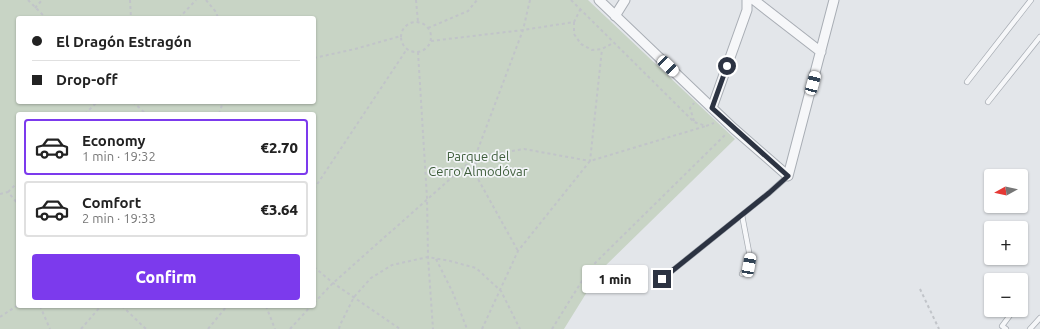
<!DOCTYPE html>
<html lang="en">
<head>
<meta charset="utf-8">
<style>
  :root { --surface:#fff; --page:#f6f6f6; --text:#222; --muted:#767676; --line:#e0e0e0; --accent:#7c3aed }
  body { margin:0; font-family:Ubuntu,sans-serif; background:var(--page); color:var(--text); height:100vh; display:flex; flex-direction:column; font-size:15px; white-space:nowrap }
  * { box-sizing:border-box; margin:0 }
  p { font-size:13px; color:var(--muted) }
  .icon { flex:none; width:22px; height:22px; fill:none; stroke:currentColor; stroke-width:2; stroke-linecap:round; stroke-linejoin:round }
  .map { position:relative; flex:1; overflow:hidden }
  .sheet { position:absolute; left:16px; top:112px; width:300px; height:196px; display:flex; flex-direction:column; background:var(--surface); border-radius:4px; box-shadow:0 1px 3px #0004 }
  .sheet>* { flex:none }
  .top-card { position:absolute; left:16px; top:16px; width:300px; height:88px; border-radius:4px; box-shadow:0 1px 3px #0004; display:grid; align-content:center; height:88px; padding:0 16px; background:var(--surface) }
  .needle { width:26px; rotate:262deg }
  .tools { position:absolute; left:984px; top:169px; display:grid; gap:8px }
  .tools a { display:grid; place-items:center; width:44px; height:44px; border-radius:4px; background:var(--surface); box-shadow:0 1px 3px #0004; font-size:20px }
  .end { position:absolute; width:18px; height:18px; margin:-9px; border:5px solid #2c3342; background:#fff; box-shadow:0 0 0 2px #fff }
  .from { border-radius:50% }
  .bubble { position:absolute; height:28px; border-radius:4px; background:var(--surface); box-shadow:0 1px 3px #0004; font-size:13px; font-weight:800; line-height:28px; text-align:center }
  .car { position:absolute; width:12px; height:24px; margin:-12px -6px; border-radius:5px; box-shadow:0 0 3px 1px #0007; background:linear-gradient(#fff 24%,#345 0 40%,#fff 0 76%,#345 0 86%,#fff 0) }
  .top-card b { display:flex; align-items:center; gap:14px; height:38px; font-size:15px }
  .top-card b+b { border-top:1px solid var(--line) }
  .top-card i { width:10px; height:10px; background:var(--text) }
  ul { padding:7px 0 0; list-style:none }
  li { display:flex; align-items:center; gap:12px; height:56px; margin:0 8px 6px; padding:0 8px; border:2px solid var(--line); border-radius:4px }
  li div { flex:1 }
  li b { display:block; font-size:15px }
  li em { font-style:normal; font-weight:800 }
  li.on { border-color:var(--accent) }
  li>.icon { width:36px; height:36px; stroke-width:1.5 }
  .button { display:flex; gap:8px; margin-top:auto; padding:8px 16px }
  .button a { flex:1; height:46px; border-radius:4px; background:var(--accent); color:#fff; font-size:16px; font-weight:800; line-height:46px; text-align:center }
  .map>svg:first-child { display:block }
  .green { fill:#c8d4c5; fill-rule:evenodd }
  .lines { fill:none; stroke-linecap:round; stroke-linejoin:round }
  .lane-casing { stroke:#a8adb4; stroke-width:6 }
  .street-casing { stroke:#a8adb4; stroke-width:11 }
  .path { stroke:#c1c4c9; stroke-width:2; stroke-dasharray:3 3; stroke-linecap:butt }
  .lane { stroke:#f6f7f9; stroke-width:4.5 }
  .street { stroke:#f6f7f9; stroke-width:9 }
  .route { stroke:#2c3342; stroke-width:5 }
  .labels { text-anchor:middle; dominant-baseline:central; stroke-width:3.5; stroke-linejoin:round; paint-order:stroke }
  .park-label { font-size:13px; fill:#3e5d3a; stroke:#f3f5f8 }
</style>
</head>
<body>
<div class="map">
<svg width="1040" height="329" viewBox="0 0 1040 329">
  <rect width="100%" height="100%" fill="#e3e6ea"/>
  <!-- green -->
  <path class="green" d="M0 0H588L735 139 600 271 564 329H0ZM18 18H314V102H18ZM18 114H314V306H18Z"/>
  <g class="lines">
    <!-- lane casing -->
    <g class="lane-casing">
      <path id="lane" d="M967 82 1031 0
        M988 102 1040 37
        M742 274 749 265 750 257 742 215
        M662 279 769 193 788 176
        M1021 300 1023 298
        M1006 329 1002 326 1014 310
        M1030 329 1040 318"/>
    </g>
    <!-- street casing -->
    <g class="street-casing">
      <path id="street" d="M599 0 733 128 788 176 834 0
        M754 0 821 52
        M615 16 625 0
        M712 108 747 10V0"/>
    </g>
    <!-- path -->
    <path class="path" d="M28 0 46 18
      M130 0 131 18
      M206 0 216 12 218 18
      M416 0 418 22
      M530 0 523 30 475 157 524 149 590 161 602 49
      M571 0 694 122 706 126 714 123
      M35 8 42 0
      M179 18 196 0
      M574 22V34L581 44 592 50 602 49 613 43
      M401 37a15 15 0 1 1 30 0a15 15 0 1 1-30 0Z
      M428 28 468 11 477 0
      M431 41 523 30 574 22 580 10
      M418 52 427 198 428 257 433 329
      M314 58 355 49 401 36
      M133 102 146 114
      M85 114 97 102
      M219 114 223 102
      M694 121 690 108 694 103
      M314 189 407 49
      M8 192 18 182
      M0 194 8 192 18 204
      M436 259 453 293 467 329
      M314 267 333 283 400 329
      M920 289 939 329
      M314 303 333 283 475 157 478 179 518 251
      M40 306 50 329
      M122 306 146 329
      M266 306 275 329
      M0 317 18 305
      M81 329 101 306
      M208 329 227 306
      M290 329 311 306
      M339 329 340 325 354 297 371 278 392 265 428 257 450 261 476 268 501 291 520 329
      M482 329 518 251 590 161 706 126
      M552 329 590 268 726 134"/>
    <!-- lane -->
    <use href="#lane" class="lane"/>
    <!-- street -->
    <use href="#street" class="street"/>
  </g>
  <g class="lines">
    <!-- route -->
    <path class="route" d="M662 279 769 193 788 176 712 108 727 66"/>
  </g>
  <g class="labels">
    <!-- park labels -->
    <g class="park-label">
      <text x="478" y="156">Parque del<tspan x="478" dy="15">Cerro Almodóvar</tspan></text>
    </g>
  </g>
</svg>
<div class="tools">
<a><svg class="needle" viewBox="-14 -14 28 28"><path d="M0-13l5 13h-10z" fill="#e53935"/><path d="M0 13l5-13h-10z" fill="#767676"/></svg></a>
<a>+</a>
<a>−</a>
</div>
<i class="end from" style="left:727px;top:66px"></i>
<i class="end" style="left:662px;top:279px"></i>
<div class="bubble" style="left:582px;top:265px;width:66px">1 min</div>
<i class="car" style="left:668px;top:66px;rotate:134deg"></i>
<i class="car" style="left:813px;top:83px;rotate:15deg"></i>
<i class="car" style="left:749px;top:265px;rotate:10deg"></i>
<div class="top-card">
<b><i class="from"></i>El Dragón Estragón</b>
<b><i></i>Drop-off</b>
</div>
<section class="sheet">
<ul>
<li class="on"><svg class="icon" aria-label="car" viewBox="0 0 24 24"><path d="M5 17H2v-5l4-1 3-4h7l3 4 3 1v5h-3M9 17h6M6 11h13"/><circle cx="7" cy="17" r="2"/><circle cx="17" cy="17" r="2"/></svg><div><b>Economy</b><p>1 min · 19:32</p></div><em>€2.70</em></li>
<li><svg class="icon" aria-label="car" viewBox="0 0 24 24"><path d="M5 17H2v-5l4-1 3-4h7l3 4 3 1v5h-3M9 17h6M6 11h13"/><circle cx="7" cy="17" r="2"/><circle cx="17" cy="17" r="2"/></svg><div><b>Comfort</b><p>2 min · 19:33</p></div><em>€3.64</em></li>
</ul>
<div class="button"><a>Confirm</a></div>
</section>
</div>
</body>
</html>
